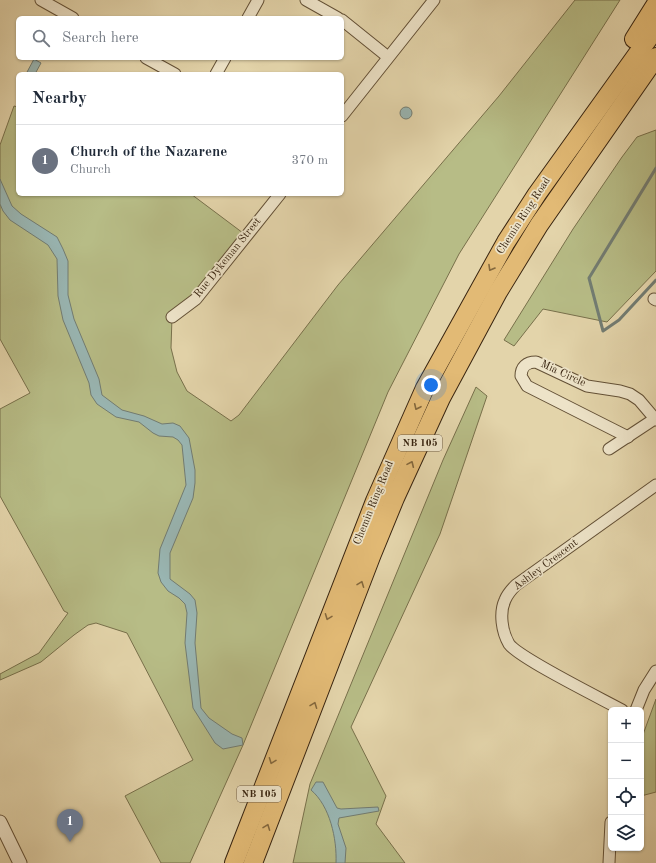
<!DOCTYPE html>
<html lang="en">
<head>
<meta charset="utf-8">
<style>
  body { margin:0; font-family:"Old Standard TT",serif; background:#f2f2f3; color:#1f2937 }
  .controls { position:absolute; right:12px; bottom:12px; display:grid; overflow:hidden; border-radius:6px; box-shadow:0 1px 3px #0004 }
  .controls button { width:36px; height:36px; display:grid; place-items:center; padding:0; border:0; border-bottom:1px solid #e0e1e3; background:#fff; color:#1f2937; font:20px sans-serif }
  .you { position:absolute; left:431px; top:385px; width:14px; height:14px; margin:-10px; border:3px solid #fff; border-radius:50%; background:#1a73e8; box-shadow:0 0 0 6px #1a73e833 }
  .badge { display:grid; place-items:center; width:26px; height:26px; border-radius:50%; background:#db2777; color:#fff; font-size:13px; font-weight:700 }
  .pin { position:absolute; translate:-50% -33px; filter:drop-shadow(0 1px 2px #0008) }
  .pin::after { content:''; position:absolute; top:21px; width:14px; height:12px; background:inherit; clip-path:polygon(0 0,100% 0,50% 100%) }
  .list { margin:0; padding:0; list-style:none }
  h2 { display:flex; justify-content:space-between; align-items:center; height:52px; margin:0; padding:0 16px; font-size:17px }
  h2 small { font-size:13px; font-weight:400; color:#747a83 }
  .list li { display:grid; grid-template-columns:26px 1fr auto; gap:12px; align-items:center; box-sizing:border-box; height:72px; padding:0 16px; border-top:1px solid #e0e1e3 }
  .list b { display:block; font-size:15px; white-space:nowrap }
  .list p { margin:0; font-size:13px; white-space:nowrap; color:#747a83 }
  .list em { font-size:13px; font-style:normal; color:#747a83 }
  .icon { flex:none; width:22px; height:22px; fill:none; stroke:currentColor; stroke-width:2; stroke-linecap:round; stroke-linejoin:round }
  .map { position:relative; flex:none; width:656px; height:863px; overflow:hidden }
  .search { position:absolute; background:#fff; box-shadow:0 1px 3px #0004; left:16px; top:16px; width:328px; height:44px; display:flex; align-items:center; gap:10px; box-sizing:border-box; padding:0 14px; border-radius:6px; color:#747a83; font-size:15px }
  .panel { position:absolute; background:#fff; box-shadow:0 1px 3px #0004; left:16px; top:72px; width:328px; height:124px; border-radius:6px }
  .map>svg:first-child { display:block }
  .green { fill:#b7bc86; stroke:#78704b }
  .water { fill:#99b6b3; stroke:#727c72 }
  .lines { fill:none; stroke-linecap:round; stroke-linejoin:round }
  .stream { stroke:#727c72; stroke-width:3 }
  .minor-casing { stroke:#635036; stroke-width:13 }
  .tertiary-casing { stroke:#635036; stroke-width:15 }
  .trunk-casing { stroke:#382410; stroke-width:20 }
  .minor { stroke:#ede3c8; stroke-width:11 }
  .tertiary { stroke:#ede3c8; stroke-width:13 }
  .trunk { stroke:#e2ba75; stroke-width:18 }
  .oneway { stroke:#84683d }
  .labels { text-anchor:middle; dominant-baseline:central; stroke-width:3.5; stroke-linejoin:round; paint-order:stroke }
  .shield { fill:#ede3c8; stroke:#6e5d47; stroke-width:1 }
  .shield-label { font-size:10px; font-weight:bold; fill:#382410 }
  .street-label { font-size:11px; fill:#382410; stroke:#ede3c8 }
</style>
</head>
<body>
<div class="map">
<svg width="656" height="863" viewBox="0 0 656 863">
  <rect width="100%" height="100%" fill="#e3d4aa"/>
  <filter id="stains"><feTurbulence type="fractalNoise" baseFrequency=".005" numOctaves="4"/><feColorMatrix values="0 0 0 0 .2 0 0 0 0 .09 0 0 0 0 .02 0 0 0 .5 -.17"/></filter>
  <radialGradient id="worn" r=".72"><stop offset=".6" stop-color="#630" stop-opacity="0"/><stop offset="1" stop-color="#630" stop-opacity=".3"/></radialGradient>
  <g class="green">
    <polygon points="575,0 620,0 459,254 388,392 243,745 190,863 161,863 125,796 193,760 127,633 96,623 88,625 74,635 41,662 0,680 0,674 39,653 68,613 64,611 0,496 0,409 30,393 0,339 0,145 14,106 18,107 18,194 191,194 247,236 172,317 171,348 177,372 187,391 231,421 239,415 338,285 499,96"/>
    <polygon points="656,130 656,271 607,322 543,309 514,346 504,340 573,229 622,157 637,137"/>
    <polygon points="476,387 487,396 440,534 351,727 386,796 376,824 405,863 293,863 310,784 443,460"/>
    <polygon points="656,699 656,792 641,796 641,740"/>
  </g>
  <g class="water">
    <polygon points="34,59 41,63 35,74 26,74"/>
    <circle cx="406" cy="113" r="6"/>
    <polygon points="0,179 12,206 21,214 57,237 63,249 68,261 68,295 74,319 99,379 102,395 122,410 144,416 162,424 173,423 180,426 189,438 195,470 195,483 193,498 170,553 170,579 190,594 195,600 197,613 195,643 201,708 209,718 232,734 242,738 243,745 223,749 215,743 193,708 185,643 187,613 185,604 179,598 168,591 161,582 158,573 160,549 186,485 182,445 178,440 173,437 159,436 153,433 139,422 116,417 97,404 91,395 89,383 63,320 58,296 57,259 48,245 10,220 3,211 0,204"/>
    <path d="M316,782H323L337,808L341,809L378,807L379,811L339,818L338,824L346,848L345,863H336C337,839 330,806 311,790Z"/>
  </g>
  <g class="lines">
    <polyline class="stream" points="656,168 589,278 603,331 619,320 656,280"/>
    <g class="minor-casing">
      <g id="minor">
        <polyline points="41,0 73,18"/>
        <polyline points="306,0 338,18"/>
        <polyline points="248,18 258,0"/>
        <polyline points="342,20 388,57"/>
        <polyline points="146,58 175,74"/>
        <polyline points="216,74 225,58"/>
        <polyline points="342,116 434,0"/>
        <polyline points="654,299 656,300"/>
        <polyline points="172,317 196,299 280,194"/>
        <path d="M628,437L527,386L521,376C521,367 526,362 536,362L587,386L620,391L630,394L639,400L656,420"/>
        <polyline points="609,449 656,418"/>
        <path d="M622,710C602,699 519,658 509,644C502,632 499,613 505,600C507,595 512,589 516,585L656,485"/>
        <polyline points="636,710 644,690 656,671"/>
        <polyline points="609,863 611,822"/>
      </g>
    </g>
    <g class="tertiary-casing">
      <polyline id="tertiary" points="0,822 20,863"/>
    </g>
    <g class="trunk-casing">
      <g id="trunk">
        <polyline points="634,39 656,4"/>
        <polyline points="234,863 375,501 425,388 506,242 537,194 656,28"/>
        <polyline points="253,863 372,554 395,498 441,398 498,292 539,225 656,57"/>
      </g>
    </g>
    <use href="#minor" class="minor"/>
    <use href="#tertiary" class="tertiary"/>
    <use href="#trunk" class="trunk"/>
  </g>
  <defs><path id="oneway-chevron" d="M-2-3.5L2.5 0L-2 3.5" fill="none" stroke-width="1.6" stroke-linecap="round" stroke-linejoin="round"/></defs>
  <g class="oneway">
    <use href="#oneway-chevron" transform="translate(491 268) rotate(120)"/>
    <use href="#oneway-chevron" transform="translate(417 407) rotate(115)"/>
    <use href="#oneway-chevron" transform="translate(411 464) rotate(-66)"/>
    <use href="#oneway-chevron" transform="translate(361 584) rotate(-69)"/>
    <use href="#oneway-chevron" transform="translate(328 617) rotate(111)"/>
    <use href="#oneway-chevron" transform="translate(314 705) rotate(-69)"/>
    <use href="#oneway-chevron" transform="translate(272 761) rotate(111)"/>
    <use href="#oneway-chevron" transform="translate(267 827) rotate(-69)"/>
  </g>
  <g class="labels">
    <g class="shield">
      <rect x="398" y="435" width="44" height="16" rx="3"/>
      <rect x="237" y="786" width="44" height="16" rx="3"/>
    </g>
    <g class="shield-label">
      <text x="420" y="443">NB 105</text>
      <text x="259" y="794">NB 105</text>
    </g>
    <g class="street-label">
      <text transform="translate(524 216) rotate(-57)">Chemin Ring Road</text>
      <text transform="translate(228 258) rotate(-51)">Rue Dykeman Street</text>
      <text transform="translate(563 374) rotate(25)">Mia Circle</text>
      <text transform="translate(374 503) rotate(-68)">Chemin Ring Road</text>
      <text transform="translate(546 565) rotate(-37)">Ashley Crescent</text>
    </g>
  </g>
  <rect width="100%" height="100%" filter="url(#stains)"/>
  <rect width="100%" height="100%" fill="url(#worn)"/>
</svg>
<div class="controls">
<button>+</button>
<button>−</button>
<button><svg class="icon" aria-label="locate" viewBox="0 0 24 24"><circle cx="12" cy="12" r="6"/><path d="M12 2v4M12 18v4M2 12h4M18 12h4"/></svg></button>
<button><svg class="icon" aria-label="layers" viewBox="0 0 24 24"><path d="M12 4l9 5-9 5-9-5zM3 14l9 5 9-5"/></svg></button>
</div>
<div class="you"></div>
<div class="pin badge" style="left:70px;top:842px;background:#6b7280">1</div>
<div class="search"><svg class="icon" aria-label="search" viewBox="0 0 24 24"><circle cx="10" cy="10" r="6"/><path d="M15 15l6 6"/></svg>Search here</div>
<section class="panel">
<h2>Nearby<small></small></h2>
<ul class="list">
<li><span class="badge" style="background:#6b7280">1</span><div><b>Church of the Nazarene</b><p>Church</p></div><em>370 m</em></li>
</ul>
</section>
</div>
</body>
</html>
